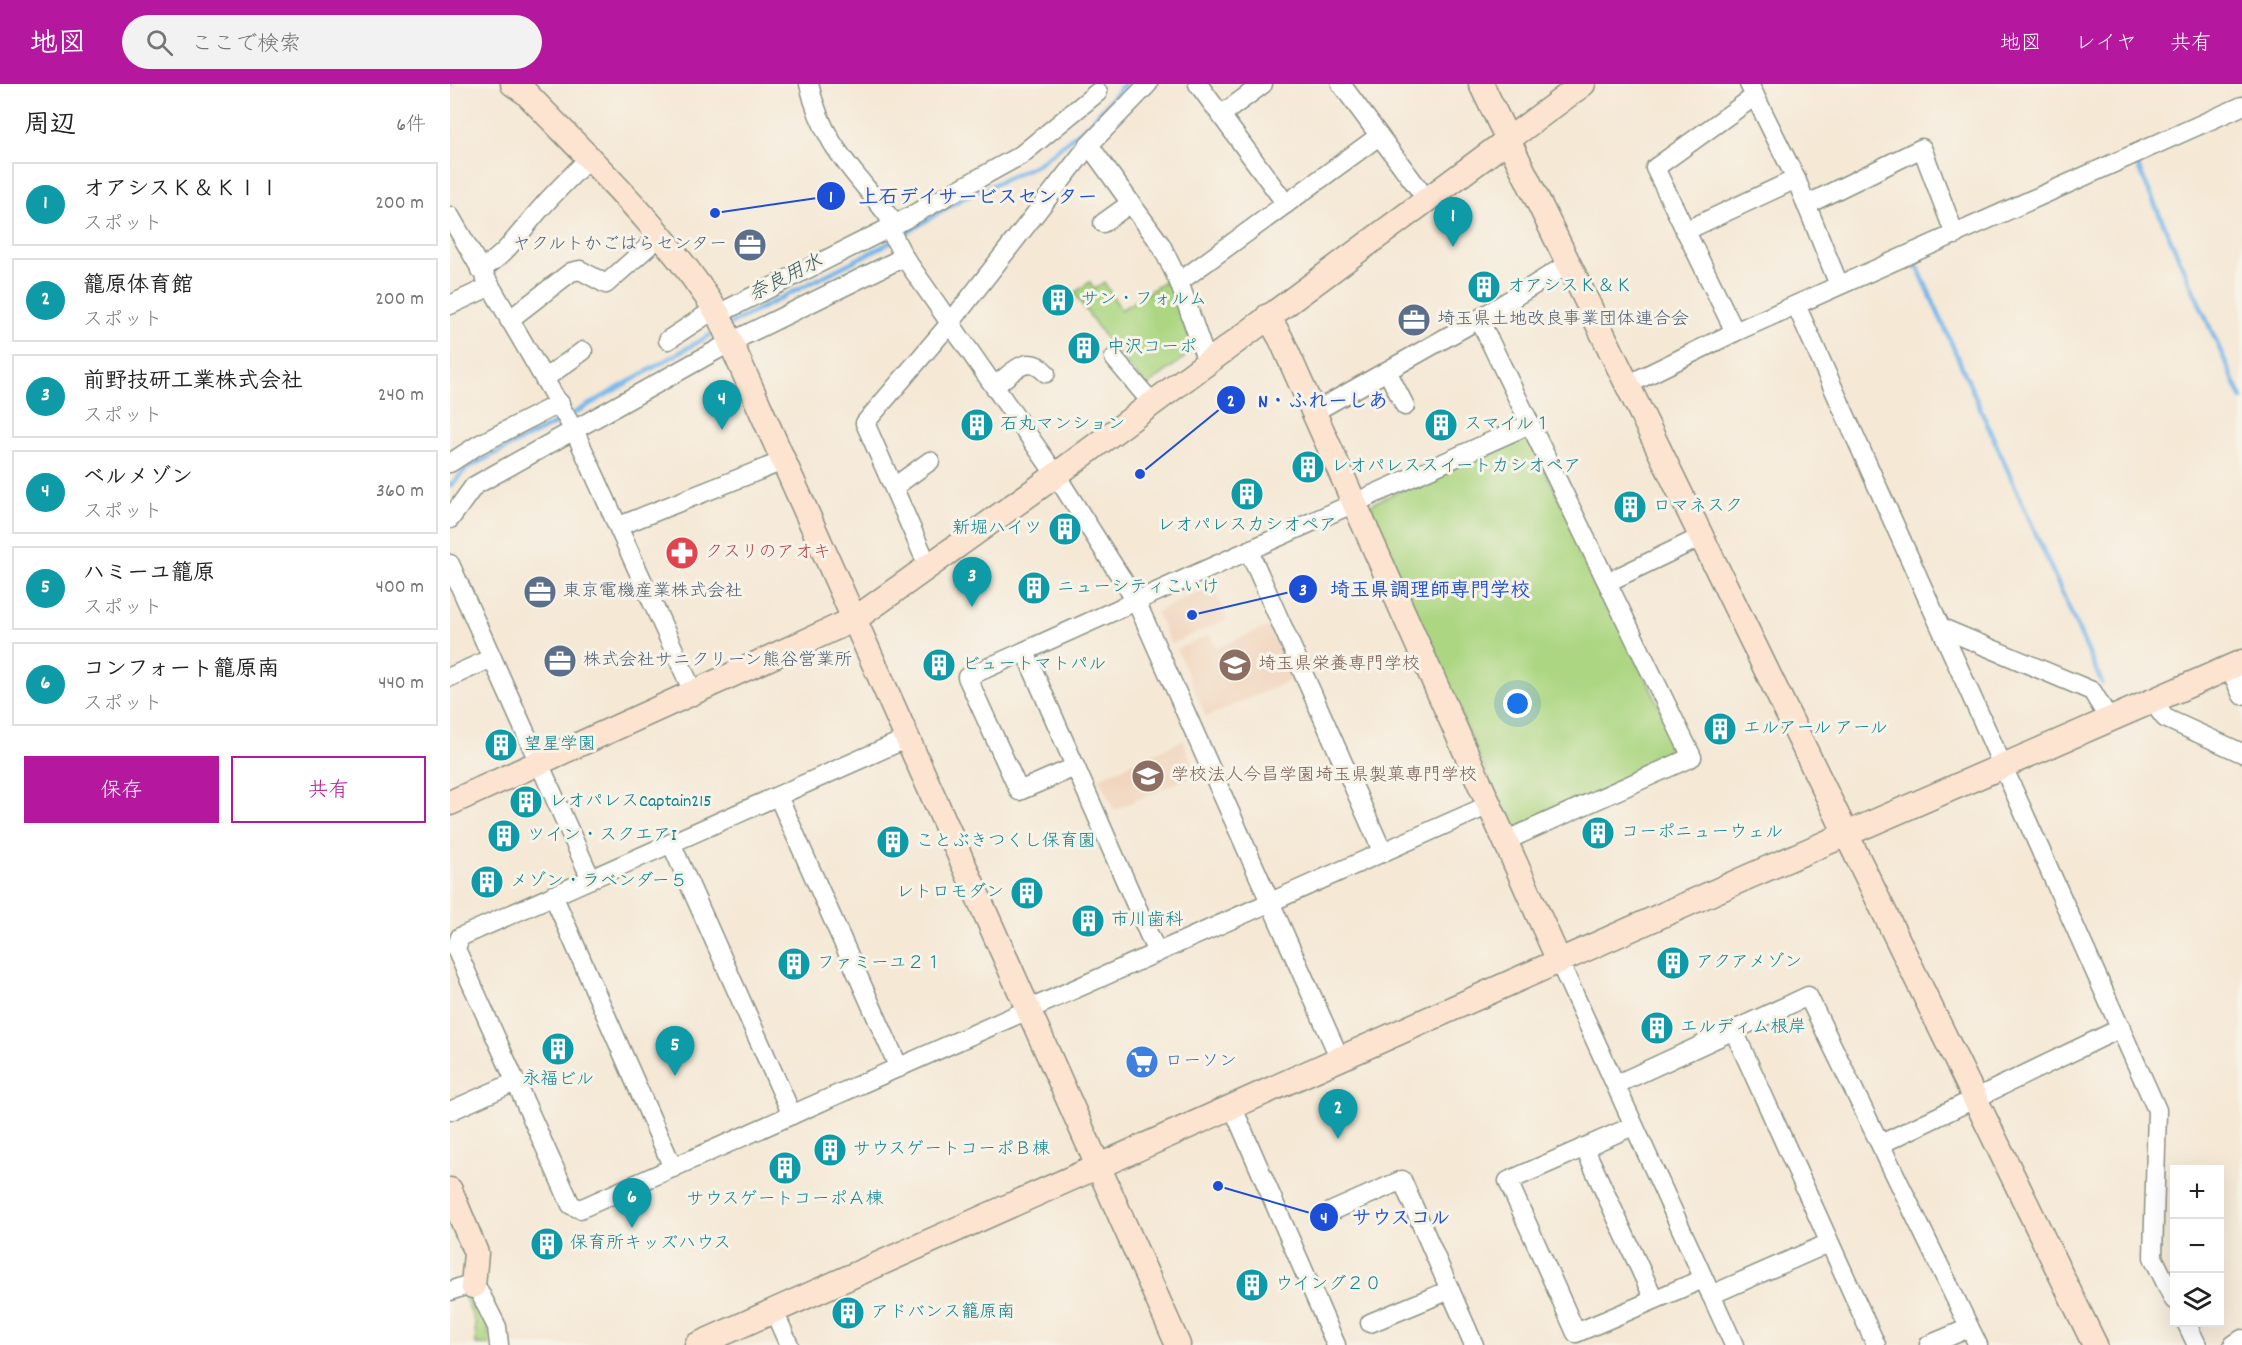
<!DOCTYPE html>
<html lang="ja">
<head>
<meta charset="utf-8">
<style>
  body { margin:0; font-family:Dekko,"Klee One",sans-serif; background:#f2f2f2; color:#222 }
  .controls { position:absolute; right:18px; bottom:18px; display:grid; overflow:hidden; border-radius:0px; box-shadow:0 6px 24px #0002 }
  .controls button { width:54px; height:54px; display:grid; place-items:center; padding:0; border:0; border-bottom:2px solid #e0e0e0; background:#fff; color:#222; font:30px sans-serif }
  .you { position:absolute; left:1068px; top:620px; width:21px; height:21px; margin:-15px; border:4px solid #fff; border-radius:50%; background:#1a73e8; box-shadow:0 0 0 9px #1a73e833 }
  .badge { display:grid; place-items:center; width:39px; height:39px; border-radius:50%; background:#b5179e; color:#fff; font-size:20px; font-weight:700 }
  .pin { position:absolute; translate:-50% -50px; filter:drop-shadow(0 2px 3px #0008) }
  .pin::after { content:''; position:absolute; top:32px; width:21px; height:18px; background:inherit; clip-path:polygon(0 0,100% 0,50% 100%) }
  .list { margin:0; padding:0; list-style:none }
  h2 { display:flex; justify-content:space-between; align-items:center; height:78px; margin:0; padding:0 24px; font-size:26px }
  h2 small { font-size:20px; font-weight:400; color:#767676 }
  .list li { display:grid; grid-template-columns:39px 1fr auto; gap:18px; align-items:center; box-sizing:border-box; height:84px; margin:0 12px 12px; padding:0 12px; border:2px solid #e0e0e0; border-radius:0px }
  .list b { display:block; font-size:22px; white-space:nowrap }
  .list p { margin:0; font-size:20px; white-space:nowrap; color:#767676 }
  .list em { font-size:20px; font-style:normal; color:#767676 }
  .actions { display:flex; gap:12px; padding:18px 24px }
  .actions a { flex:1; padding:14px 0; border:2px solid #b5179e; border-radius:0px; text-align:center; font-size:21px; color:#b5179e }
  .actions .main { background:#b5179e; color:#fff }
  .icon { flex:none; width:33px; height:33px; fill:none; stroke:currentColor; stroke-width:2; stroke-linecap:round; stroke-linejoin:round }
  .map { position:relative; flex:none; width:1792px; height:1261px; overflow:hidden }
  header { display:flex; align-items:center; gap:36px; box-sizing:border-box; height:84px; padding:0 30px; background:#b5179e; color:#fff }
  header strong { font-size:28px }
  nav { display:flex; gap:33px; margin-inline-start:auto; font-size:21px }
  .search { width:420px; height:54px; background:#f2f2f2; display:flex; align-items:center; gap:15px; box-sizing:border-box; padding:0 21px; border-radius:33px; color:#767676; font-size:22px }
  main { display:flex }
  aside { flex:1; background:#fff }
  .map>svg:first-child { display:block }
  .built { fill:#f1d5bd }
  .green { fill:#acd681; stroke:#668a5a; stroke-width:1.5 }
  .lines { fill:none; stroke-linecap:round; stroke-linejoin:round }
  .stream { stroke:#77b7eb; stroke-width:4.5 }
  .street-casing { stroke:#8a9284; stroke-width:21 }
  .secondary-casing { stroke:#8a9284; stroke-width:27 }
  .street { stroke:#fff; stroke-width:18 }
  .secondary { stroke:#fde4d1; stroke-width:24 }
  .labels { text-anchor:middle; dominant-baseline:central; stroke-width:6; stroke-linejoin:round; paint-order:stroke }
  .service-label { font-size:18px; fill:#4e5e75; stroke:#f7f3e8; text-anchor:start }
  .culture-label { font-size:18px; fill:#0d838f; stroke:#f7f3e8; text-anchor:start }
  .health-label { font-size:18px; fill:#be3a42; stroke:#f7f3e8; text-anchor:start }
  .education-label { font-size:18px; fill:#785e54; stroke:#f7f3e8; text-anchor:start }
  .shop-label { font-size:18px; fill:#366cbe; stroke:#f7f3e8; text-anchor:start }
  .water-label { font-size:20px; font-style:italic; fill:#355c62; stroke:#f7f3e8 }
  .leader { fill:none; stroke:#1d4ed8; stroke-width:2 }
  .callout-dot { fill:#1d4ed8; stroke:#f7f3e8; stroke-width:2 }
  .mark-label { font-size:18px; text-anchor:middle; font-weight:bold; fill:#fff }
  .callout-label { font-size:20px; text-anchor:middle; font-weight:bold; fill:#1d4ed8; stroke:#f7f3e8; stroke-width:6; stroke-linejoin:round; paint-order:stroke }
</style>
</head>
<body>
<header>
<strong>地図</strong>
<div class="search"><svg class="icon" aria-label="search" viewBox="0 0 24 24"><circle cx="10" cy="10" r="6"/><path d="M15 15l6 6"/></svg>ここで検索</div>
<nav><a>地図</a><a>レイヤ</a><a>共有</a></nav>
</header>
<main>
<aside>
<h2>周辺<small>6件</small></h2>
<ul class="list">
<li><span class="badge" style="background:#0f9aa8">1</span><div><b>オアシスＫ＆ＫＩＩ</b><p>スポット</p></div><em>200 m</em></li>
<li><span class="badge" style="background:#0f9aa8">2</span><div><b>籠原体育館</b><p>スポット</p></div><em>200 m</em></li>
<li><span class="badge" style="background:#0f9aa8">3</span><div><b>前野技研工業株式会社</b><p>スポット</p></div><em>240 m</em></li>
<li><span class="badge" style="background:#0f9aa8">4</span><div><b>ベルメゾン</b><p>スポット</p></div><em>360 m</em></li>
<li><span class="badge" style="background:#0f9aa8">5</span><div><b>ハミーユ籠原</b><p>スポット</p></div><em>400 m</em></li>
<li><span class="badge" style="background:#0f9aa8">6</span><div><b>コンフォート籠原南</b><p>スポット</p></div><em>440 m</em></li>
</ul>
<div class="actions"><a class="main">保存</a><a>共有</a></div>
</aside>
<div class="map">
<svg width="1792" height="1261" viewBox="0 0 1792 1261">
  <rect width="100%" height="100%" fill="#f7f3e8"/>
  <filter id="ink" filterUnits="userSpaceOnUse"><feTurbulence type="fractalNoise" baseFrequency=".0167" numOctaves="2"/><feDisplacementMap in="SourceGraphic" scale="12" xChannelSelector="R" yChannelSelector="G"/><feConvolveMatrix kernelMatrix="1 2 1 2 8 2 1 2 1" color-interpolation-filters="sRGB"/></filter>
  <filter id="wash" filterUnits="userSpaceOnUse"><feTurbulence type="fractalNoise" baseFrequency=".008" numOctaves="4" result="noise"/><feDisplacementMap in="SourceGraphic" scale="24" xChannelSelector="R" yChannelSelector="G"/><feGaussianBlur stdDeviation="1.35" result="paint"/><feColorMatrix in="noise" values="0 0 0 0 0 0 0 0 0 0 0 0 0 0 0 0 0 1.4 0 .05"/><feComposite in="paint" operator="in"/></filter>
  <g filter="url(#wash)">
    <rect width="100%" height="100%" fill="#f5e8d5"/>
    <g class="built">
      <polygon points="763,502 777,535 721,560 706,528"/>
      <polygon points="819,542 842,596 756,633 727,565 760,551 766,564"/>
      <polygon points="733,656 747,690 664,726 649,694"/>
    </g>
    <g class="green">
      <polygon points="719,195 744,266 697,302 661,262 624,209 640,198 644,205 654,198 671,226"/>
      <polygon points="1072,352 1080,355 1230,665 1227,673 1068,744 1059,740 920,428 923,419"/>
      <polygon points="14,1211 23,1211 38,1241 40,1261 26,1261 25,1239"/>
    </g>
    <g class="lines">
      <g class="stream">
        <polyline points="0,1 1,0"/>
        <polyline points="1686,78 1792,315"/>
        <polyline points="448,154 508,117 588,80 639,40 674,0"/>
        <polyline points="1465,177 1652,599"/>
        <polyline points="280,240 441,158"/>
        <polyline points="121,331 267,247"/>
        <polyline points="0,402 17,384 114,335"/>
      </g>
    </g>
  </g>
  <g filter="url(#ink)">
    <g class="lines">
      <g class="street-casing">
        <g id="street">
          <path d="M359,0C373,62 404,86 440,134L439,144L454,173L606,391L686,517L890,975"/>
          <polyline points="748,0 836,120"/>
          <polyline points="891,0 977,116"/>
          <polyline points="1299,0 1346,95 1389,201"/>
          <polyline points="771,31 813,0"/>
          <polyline points="639,61 711,161 729,198 757,278"/>
          <polyline points="1356,121 1472,64 1505,151"/>
          <polyline points="0,132 125,348 243,608"/>
          <polyline points="653,139 681,119"/>
          <polyline points="1235,147 1346,95"/>
          <path d="M30,186C58,170 71,146 92,123C107,106 123,91 138,75"/>
          <polyline points="729,198 929,52"/>
          <polyline points="0,221 39,203"/>
          <polyline points="1346,221 1707,1026 1703,1173 1724,1216"/>
          <polyline points="268,230 439,144 571,71 648,8"/>
          <polyline points="1029,235 1118,180"/>
          <polyline points="59,236 121,188 130,186 156,200 210,152"/>
          <polyline points="1285,248 1205,84 1305,12"/>
          <polyline points="218,256 265,225"/>
          <polyline points="664,274 702,319"/>
          <polyline points="937,287 955,322"/>
          <polyline points="94,295 133,267"/>
          <polyline points="1177,301 1285,248 1792,22"/>
          <path d="M545,302C562,289 577,268 596,289"/>
          <polyline points="864,328 1029,235 1242,673 1055,757"/>
          <polyline points="0,379 28,361 110,319"/>
          <polyline points="444,403 480,377"/>
          <polyline points="0,435 24,402 281,258 454,173"/>
          <polyline points="169,442 333,377"/>
          <polyline points="799,467 933,769"/>
          <polyline points="0,480 141,795"/>
          <polyline points="478,482 415,339 501,238 639,61 698,0"/>
          <polyline points="1158,498 1251,453"/>
          <polyline points="1492,544 1642,607 1659,635"/>
          <polyline points="575,568 707,869"/>
          <polyline points="1780,584 1792,611"/>
          <polyline points="0,593 42,574"/>
          <polyline points="1702,617 1715,634 1792,669"/>
          <polyline points="458,654 10,853 6,865 121,1121 130,1125 1039,721"/>
          <polyline points="625,683 569,707 517,593 1080,340"/>
          <polyline points="328,712 449,984"/>
          <polyline points="221,759 342,1031"/>
          <polyline points="103,811 223,1084"/>
          <polyline points="1109,877 1284,1261"/>
          <polyline points="1284,947 1426,1261"/>
          <polyline points="1167,1000 1358,912 1528,1261"/>
          <polyline points="783,1024 886,1261"/>
          <polyline points="0,1027 65,998"/>
          <polyline points="1183,1042 1058,1097 1126,1249 1253,1195"/>
          <polyline points="1431,1060 1671,944"/>
          <polyline points="1134,1063 1204,1215"/>
          <polyline points="871,1132 952,1096 1024,1261"/>
          <polyline points="0,1207 17,1201 29,1207 47,1243 49,1261"/>
          <polyline points="1261,1211 1379,1159"/>
          <polyline points="324,1227 339,1261"/>
          <polyline points="1736,1238 1747,1261"/>
          <polyline points="920,1239 1000,1206"/>
          <polyline points="1479,1261 1519,1244"/>
          <polyline points="1783,1261 1792,1255"/>
        </g>
      </g>
      <g class="secondary-casing">
        <g id="secondary">
          <path d="M63,0L76,9C143,79 216,147 268,230L728,1261"/>
          <polyline points="1031,0 1645,1261"/>
          <polyline points="818,232 831,255 1109,877"/>
          <polyline points="0,719 405,535 606,391 1133,0"/>
          <polyline points="0,1106 26,1169 23,1202"/>
          <polyline points="247,1261 1300,792 1792,578"/>
        </g>
      </g>
      <use href="#street" class="street"/>
      <use href="#secondary" class="secondary"/>
    </g>
  </g>
  <defs>
    <g id="office-disc" transform="scale(1.725)"><circle r="9.5" fill="#5c6f8a" stroke="#f7f3e8"/><path d="M-6-3h4V-5.5h4V-3h4V5H-6ZM-1-4.5V-3h2v-1.5ZM-6 0V1H6V0Z" fill="#fff"/></g>
    <g id="building-disc" transform="scale(1.725)"><circle r="9.5" fill="#0f9aa8" stroke="#f7f3e8"/><path d="M-4-6H4V6H1V3H-1V6H-4ZM-2.5-4.3h1.7v1.8h-1.7ZM.8-4.3h1.7v1.8H.8ZM-2.5-1h1.7V.8h-1.7ZM.8-1h1.7V.8H.8Z" fill="#fff"/></g>
    <g id="pharmacy-disc" transform="scale(1.725)"><circle r="9.5" fill="#e0444e" stroke="#f7f3e8"/><path d="M-2-6h4v4h4v4h-4v4h-4v-4h-4v-4h4Z" fill="#fff"/></g>
    <g id="university-disc" transform="scale(1.725)"><circle r="9.5" fill="#8d6e63" stroke="#f7f3e8"/><path d="M0-5L7-2L0 1L-7-2ZM-4 1L0 2.5L4 1V4Q0 6-4 4Z" fill="#fff"/></g>
    <g id="supermarket-disc" transform="scale(1.725)"><circle r="9.5" fill="#3f7fe0" stroke="#f7f3e8"/><path d="M-6-5.5h2.5l.6 2H6L4.5 2H-2.5L-4.4-4H-6ZM-1.5 3.2a1.3 1.3 0 1 0 .1 0ZM3 3.2a1.3 1.3 0 1 0 .1 0Z" fill="#fff"/></g>
  </defs>
  <g fill-rule="evenodd">
    <use href="#office-disc" x="300" y="161"/>
    <use href="#building-disc" x="1034" y="203"/>
    <use href="#building-disc" x="608" y="216"/>
    <use href="#office-disc" x="964" y="236"/>
    <use href="#building-disc" x="634" y="264"/>
    <use href="#building-disc" x="527" y="341"/>
    <use href="#building-disc" x="991" y="341"/>
    <use href="#building-disc" x="858" y="383"/>
    <use href="#building-disc" x="797" y="410"/>
    <use href="#building-disc" x="1180" y="423"/>
    <use href="#building-disc" x="615" y="445"/>
    <use href="#pharmacy-disc" x="232" y="469"/>
    <use href="#building-disc" x="584" y="504"/>
    <use href="#office-disc" x="90" y="508"/>
    <use href="#office-disc" x="110" y="577"/>
    <use href="#building-disc" x="489" y="581"/>
    <use href="#university-disc" x="785" y="581"/>
    <use href="#building-disc" x="1270" y="645"/>
    <use href="#building-disc" x="51" y="661"/>
    <use href="#university-disc" x="698" y="692"/>
    <use href="#building-disc" x="76" y="718"/>
    <use href="#building-disc" x="1148" y="749"/>
    <use href="#building-disc" x="54" y="752"/>
    <use href="#building-disc" x="443" y="758"/>
    <use href="#building-disc" x="37" y="798"/>
    <use href="#building-disc" x="577" y="809"/>
    <use href="#building-disc" x="638" y="837"/>
    <use href="#building-disc" x="1223" y="879"/>
    <use href="#building-disc" x="344" y="880"/>
    <use href="#building-disc" x="1207" y="944"/>
    <use href="#building-disc" x="108" y="965"/>
    <use href="#supermarket-disc" x="692" y="978"/>
    <use href="#building-disc" x="380" y="1066"/>
    <use href="#building-disc" x="335" y="1084"/>
    <use href="#building-disc" x="97" y="1160"/>
    <use href="#building-disc" x="802" y="1201"/>
    <use href="#building-disc" x="398" y="1229"/>
  </g>
  <g class="labels">
    <g class="service-label">
      <text x="277" y="161" text-anchor="end">ヤクルトかごはらセンター</text>
      <text x="987" y="236">埼玉県土地改良事業団体連合会</text>
      <text x="113" y="508">東京電機産業株式会社</text>
      <text x="133" y="577">株式会社サニクリーン熊谷営業所</text>
    </g>
    <g class="culture-label">
      <text x="1057" y="203">オアシスＫ＆Ｋ</text>
      <text x="631" y="216">サン・フォルム</text>
      <text x="657" y="264">中沢コーポ</text>
      <text x="550" y="341">石丸マンション</text>
      <text x="1014" y="341">スマイル１</text>
      <text x="881" y="383">レオパレススイートカシオペア</text>
      <text x="1203" y="423">ロマネスク</text>
      <text x="797" y="442" text-anchor="middle">レオパレスカシオペア</text>
      <text x="592" y="445" text-anchor="end">新堀ハイツ</text>
      <text x="607" y="504">ニューシティこいけ</text>
      <text x="512" y="581">ビュートマトパル</text>
      <text x="1293" y="645">エルアール アール</text>
      <text x="74" y="661">望星学園</text>
      <text x="99" y="718">レオパレスCaptain215</text>
      <text x="1171" y="749">コーポニューウェル</text>
      <text x="77" y="752">ツイン・スクエアI</text>
      <text x="466" y="758">ことぶきつくし保育園</text>
      <text x="60" y="798">メゾン・ラベンダー５</text>
      <text x="554" y="809" text-anchor="end">レトロモダン</text>
      <text x="661" y="837">市川歯科</text>
      <text x="1246" y="879">アクアメゾン</text>
      <text x="367" y="880">ファミーユ２１</text>
      <text x="1230" y="944">エルディム根岸</text>
      <text x="108" y="996" text-anchor="middle">永福ビル</text>
      <text x="403" y="1066">サウスゲートコーポＢ棟</text>
      <text x="335" y="1116" text-anchor="middle">サウスゲートコーポＡ棟</text>
      <text x="120" y="1160">保育所キッズハウス</text>
      <text x="825" y="1201">ウイング２０</text>
      <text x="421" y="1229">アドバンス籠原南</text>
    </g>
    <g class="health-label">
      <text x="255" y="469">クスリのアオキ</text>
    </g>
    <g class="education-label">
      <text x="808" y="581">埼玉県栄養専門学校</text>
      <text x="721" y="692">学校法人今昌学園埼玉県製菓専門学校</text>
    </g>
    <g class="shop-label">
      <text x="715" y="978">ローソン</text>
    </g>
    <g class="water-label">
      <text transform="translate(336 195) rotate(-27)">奈良用水</text>
    </g>
  </g>
  <path class="leader" d="M265 129L381 112M690 390L781 316M742 531L853 505M768 1102L874 1133"/>
  <g class="callout-dot">
    <circle cx="265" cy="129" r="6"/>
    <circle cx="690" cy="390" r="6"/>
    <circle cx="742" cy="531" r="6"/>
    <circle cx="768" cy="1102" r="6"/>
    <circle cx="381" cy="112" r="15"/>
    <circle cx="781" cy="316" r="15"/>
    <circle cx="853" cy="505" r="15"/>
    <circle cx="874" cy="1133" r="15"/>
  </g>
  <g class="mark-label">
    <text x="381" y="118">1</text>
    <text x="781" y="322">2</text>
    <text x="853" y="511">3</text>
    <text x="874" y="1139">4</text>
  </g>
  <g class="callout-label">
    <text x="528" y="119">上石デイサービスセンター</text>
    <text x="873" y="323">N・ふれーしあ</text>
    <text x="980" y="512">埼玉県調理師専門学校</text>
    <text x="951" y="1140">サウスコル</text>
  </g>
</svg>
<div class="controls">
<button>+</button>
<button>−</button>
<button><svg class="icon" aria-label="layers" viewBox="0 0 24 24"><path d="M12 4l9 5-9 5-9-5zM3 14l9 5 9-5"/></svg></button>
</div>
<div class="you"></div>
<div class="pin badge" style="left:1003px;top:163px;background:#0f9aa8">1</div>
<div class="pin badge" style="left:888px;top:1055px;background:#0f9aa8">2</div>
<div class="pin badge" style="left:522px;top:523px;background:#0f9aa8">3</div>
<div class="pin badge" style="left:272px;top:346px;background:#0f9aa8">4</div>
<div class="pin badge" style="left:225px;top:992px;background:#0f9aa8">5</div>
<div class="pin badge" style="left:182px;top:1144px;background:#0f9aa8">6</div>
</div>
</main>
</body>
</html>
